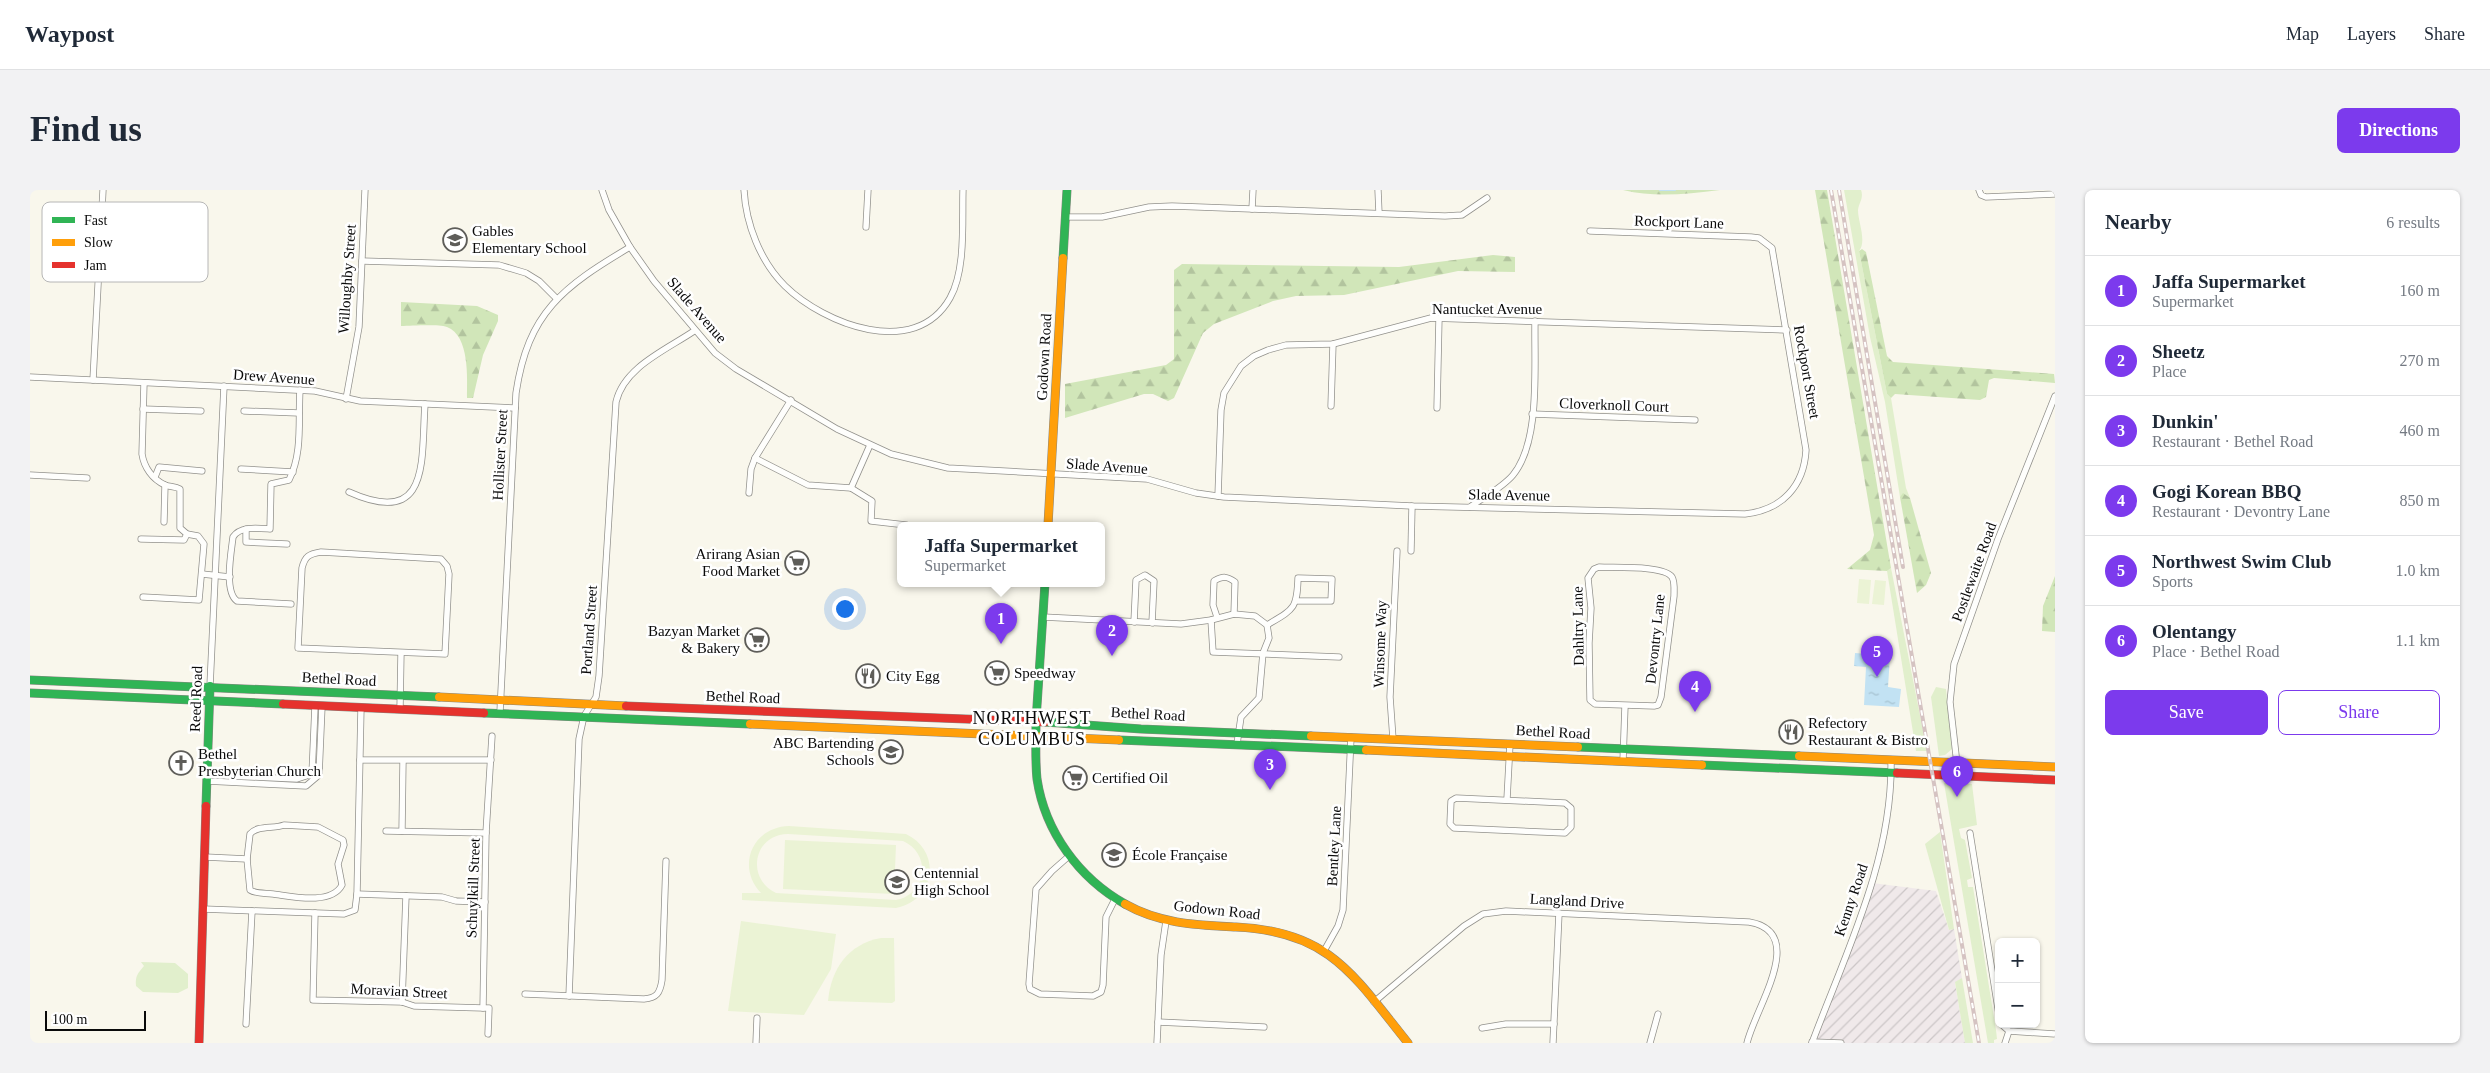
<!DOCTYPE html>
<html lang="en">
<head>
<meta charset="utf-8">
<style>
  body { margin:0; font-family:Georgia,serif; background:#f2f2f3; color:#1f2937 }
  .controls { position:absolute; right:15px; bottom:15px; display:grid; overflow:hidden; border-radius:8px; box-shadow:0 1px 4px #0004 }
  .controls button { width:45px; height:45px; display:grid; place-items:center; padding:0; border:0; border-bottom:1px solid #e0e1e3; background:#fff; color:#1f2937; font:25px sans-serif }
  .scale { position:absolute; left:15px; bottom:12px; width:101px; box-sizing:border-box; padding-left:5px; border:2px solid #0a0a0a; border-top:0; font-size:14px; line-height:18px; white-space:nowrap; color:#0a0a0a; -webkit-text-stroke:4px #fff; paint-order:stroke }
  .you { position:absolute; left:814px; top:418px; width:18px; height:18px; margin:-12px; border:4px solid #fff; border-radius:50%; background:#1a73e8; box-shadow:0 0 0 8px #1a73e833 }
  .badge { display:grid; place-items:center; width:32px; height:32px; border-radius:50%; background:#7c3aed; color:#fff; font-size:16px; font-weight:700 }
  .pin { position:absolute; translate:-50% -41px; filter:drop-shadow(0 1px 2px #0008) }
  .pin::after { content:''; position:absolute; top:26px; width:18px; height:15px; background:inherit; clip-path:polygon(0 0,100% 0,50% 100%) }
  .popup { position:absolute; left:867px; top:332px; width:208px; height:65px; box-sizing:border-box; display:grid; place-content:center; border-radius:8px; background:#fff; filter:drop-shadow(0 1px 4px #0005); font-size:16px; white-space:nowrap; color:#747a83 }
  .popup b { font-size:19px; color:#1f2937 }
  .popup::after { content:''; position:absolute; left:50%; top:100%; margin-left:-10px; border:10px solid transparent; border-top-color:#fff }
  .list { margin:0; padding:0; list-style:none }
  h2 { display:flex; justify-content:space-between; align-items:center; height:65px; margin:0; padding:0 20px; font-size:21px }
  h2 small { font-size:16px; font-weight:400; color:#747a83 }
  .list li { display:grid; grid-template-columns:32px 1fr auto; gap:15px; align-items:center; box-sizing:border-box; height:70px; padding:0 20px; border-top:1px solid #e0e1e3 }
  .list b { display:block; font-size:19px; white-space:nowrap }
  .list p { margin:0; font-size:16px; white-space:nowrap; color:#747a83 }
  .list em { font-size:16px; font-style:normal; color:#747a83 }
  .actions { display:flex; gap:10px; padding:15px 20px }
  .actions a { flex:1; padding:11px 0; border:1px solid #7c3aed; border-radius:8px; text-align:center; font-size:18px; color:#7c3aed }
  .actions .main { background:#7c3aed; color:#fff }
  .map { position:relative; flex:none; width:2025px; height:853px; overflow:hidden; border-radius:8px }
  header { display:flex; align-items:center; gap:30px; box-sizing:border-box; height:70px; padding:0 25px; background:#fff; border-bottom:1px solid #e0e1e3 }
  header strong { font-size:24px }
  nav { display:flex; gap:28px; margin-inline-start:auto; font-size:18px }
  .intro { display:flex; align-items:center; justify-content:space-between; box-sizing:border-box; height:120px; padding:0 30px }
  h1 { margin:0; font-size:35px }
  .button { padding:12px 22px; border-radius:8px; background:#7c3aed; color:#fff; font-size:18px; font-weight:700 }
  main { display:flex; gap:30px; padding:0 30px }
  aside { flex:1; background:#fff; border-radius:8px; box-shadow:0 1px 4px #0004 }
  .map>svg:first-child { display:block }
  .industrial { fill:url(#industrial-furrows) }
  .green { fill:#e1efcc }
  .forest { fill:url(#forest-firs) }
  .pitch { fill:#ebf3d5; fill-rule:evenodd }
  .water { fill:url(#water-ripples) }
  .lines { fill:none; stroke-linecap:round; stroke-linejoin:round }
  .stream { stroke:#c2e2f3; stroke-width:2 }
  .street-casing { stroke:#92918c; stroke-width:7 }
  .fast-casing { stroke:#888782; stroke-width:9 }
  .slow-casing { stroke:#888782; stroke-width:9 }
  .jam-casing { stroke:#888782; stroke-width:9 }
  .street { stroke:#fefefc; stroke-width:5.5 }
  .fast { stroke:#30b455; stroke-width:8 }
  .slow { stroke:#ff9f0a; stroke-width:8 }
  .jam { stroke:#e5322d; stroke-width:8 }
  .rail-casing { stroke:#d5c3c2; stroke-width:4 }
  .rail { stroke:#fff; stroke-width:2; stroke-dasharray:5.5; stroke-linecap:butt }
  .labels { text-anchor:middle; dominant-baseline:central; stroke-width:5; stroke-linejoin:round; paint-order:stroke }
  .street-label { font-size:15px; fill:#0a0a0a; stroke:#fff }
  .poi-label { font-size:15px; fill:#0a0a0a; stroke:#fff; text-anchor:start }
  .quarter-label { font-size:18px; letter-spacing:1px; fill:#0a0a0a; stroke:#fff }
  .key { fill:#fff; stroke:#b6b6b6; stroke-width:1 }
  .key-label { font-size:14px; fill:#0a0a0a }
</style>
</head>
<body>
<header>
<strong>Waypost</strong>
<nav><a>Map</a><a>Layers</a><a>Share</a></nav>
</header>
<div class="intro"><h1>Find us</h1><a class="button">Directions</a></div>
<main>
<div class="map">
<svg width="2025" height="853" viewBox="0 0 2025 853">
  <defs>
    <pattern id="industrial-furrows" width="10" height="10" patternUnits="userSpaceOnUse" patternTransform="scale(1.25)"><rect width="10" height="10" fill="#f0e9ea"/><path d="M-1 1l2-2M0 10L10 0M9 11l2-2" fill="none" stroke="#ccc6c7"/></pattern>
    <pattern id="forest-firs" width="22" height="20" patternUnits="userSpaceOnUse" patternTransform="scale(1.25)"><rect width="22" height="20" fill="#d1e6b9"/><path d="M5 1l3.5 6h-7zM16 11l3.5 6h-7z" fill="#b2c49e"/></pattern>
    <pattern id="water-ripples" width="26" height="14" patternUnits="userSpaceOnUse" patternTransform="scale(1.25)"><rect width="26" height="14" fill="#c2e2f3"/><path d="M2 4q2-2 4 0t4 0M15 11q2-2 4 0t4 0" fill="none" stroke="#a5c1cf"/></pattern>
  </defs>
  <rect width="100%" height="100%" fill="#f9f7ec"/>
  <polygon class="industrial" points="1842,693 1906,701 1919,740 1924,739 1932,788 1925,793 1935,853 1782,853"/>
  <g class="green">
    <path d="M1814,0H1831C1834,8 1829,12 1828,20C1828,32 1837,51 1829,61L1857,204L1861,208L1876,298L1880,308L1873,304L1870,307L1855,212L1840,147Z"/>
    <polygon points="1861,378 1897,561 1886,561 1857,381"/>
    <polygon points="1906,497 1916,499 1922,559 1915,565 1909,566 1901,507"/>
    <polygon points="1914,593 1942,594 1947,635 1929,639 1931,648 1935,650 1942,688 1937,690 1938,697 1943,697 1966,840 1967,849 1964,850 1964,853 1958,853"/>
    <polygon points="1910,642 1924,739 1919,740 1895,654"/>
    <path d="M111,772L145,773L158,784V798L148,803L113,802L106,796C105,786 108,783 114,776Z"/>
    <polygon points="1932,788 1943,853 1935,853 1925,792"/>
  </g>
  <g class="forest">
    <path d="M1593,0H1690C1656,4 1626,8 1593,0Z"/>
    <polygon points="1785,0 1797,0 1861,378 1857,381 1817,379 1840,360 1844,345"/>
    <polygon points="1832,59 1836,62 1857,166 1863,172 2024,184 2025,193 1964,188 1959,190 1956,207 1950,210 1865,204 1861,208 1857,204 1829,61"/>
    <polygon points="1463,65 1485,67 1485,82 1428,81 1314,105 1266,106 1243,111 1184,134 1173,143 1144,208 1138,211 1123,204 1114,204 1035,228 1035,194 1136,175 1144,169 1144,80 1152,74 1369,77"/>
    <path d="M371,112L447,116L468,125V131L453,165L443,208H437C437,188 440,146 417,137C407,134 382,136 371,136Z"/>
    <polygon points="1873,303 1880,308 1901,383 1896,395 1887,403 1870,307"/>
    <polygon points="2025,386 2025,442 2012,441 2013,416"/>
  </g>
  <g class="pitch">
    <polygon points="1829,389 1841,390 1839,414 1827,413"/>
    <polygon points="1845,390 1856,391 1854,415 1842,414"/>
    <path d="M759,636L876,644C912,661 906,710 866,718L712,710V703H731C706,677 722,637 759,636ZM758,644L873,651C902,664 897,704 866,710L746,703C715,688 724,644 758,644Z"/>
    <polygon points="755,650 866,655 864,704 753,699"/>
    <polygon points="711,731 806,744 801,779 774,825 698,821"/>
    <path d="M851,748H864L865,811L862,813L798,811C801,779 818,754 851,748Z"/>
  </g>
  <polygon class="water" points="1825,463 1860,466 1858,497 1871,499 1869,517 1834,515 1836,477 1824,476"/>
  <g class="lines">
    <polyline class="stream" points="1630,0 1645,0"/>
    <g class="street-casing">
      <g id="street">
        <path d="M572,0L579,20L600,57L624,91L685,163L706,179L807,239L861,264L918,278L1117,289L1166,303L1194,307L1382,316L1715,324C1752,320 1774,296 1776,260L1742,58L1729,48L1721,47L1560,41"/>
        <path d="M714,0C716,34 730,71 755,96C794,134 885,170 920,108C936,80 932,32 933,0"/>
        <polyline points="1348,0 1349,23"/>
        <polyline points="1949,0 1951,5 1956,7 2025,4"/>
        <polyline points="1222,19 1223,0"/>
        <polyline points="1036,27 1072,27 1119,17 1142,16 1415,26 1432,25 1457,8"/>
        <polyline points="836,37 838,0"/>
        <polyline points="332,71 469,75 496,83 509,91 526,108"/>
        <polyline points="0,187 285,201 330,211 485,218"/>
        <polyline points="63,190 73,0"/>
        <polyline points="316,209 329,137 335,0"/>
        <polyline points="1301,216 1303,154"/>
        <polyline points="1407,218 1409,128"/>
        <polyline points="113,219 171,221"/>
        <polyline points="214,221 269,223"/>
        <polyline points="1502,224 1665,230"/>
        <polyline points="725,268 778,295 821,298 842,311 841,331 876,335"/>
        <polyline points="211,279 263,282"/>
        <polyline points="0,285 57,288"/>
        <polyline points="125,287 129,277 172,281"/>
        <polyline points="821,298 840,255"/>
        <path d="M319,302C401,339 391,270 395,214"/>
        <polyline points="719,303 721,279 725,268 761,210"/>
        <polyline points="1188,306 1191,220 1194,203 1211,176 1224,166 1238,160 1256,155 1303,154 1401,128 1757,140"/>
        <path d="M1440,317C1454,307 1472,298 1483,285C1511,251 1504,175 1505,131"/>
        <polyline points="134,332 135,295"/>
        <polyline points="216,339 216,352 257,354"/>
        <polyline points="111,349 154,350 157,344"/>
        <polyline points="1381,361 1382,316"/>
        <path d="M291,362L411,369L417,376L419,384L415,464L268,458L272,378C275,366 279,364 291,362Z"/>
        <path d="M1569,377C1584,378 1634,375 1642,387C1645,392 1644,400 1644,406L1631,507L1628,515L1624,516L1565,514L1560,510L1559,453L1561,418L1558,388L1564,379Z"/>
        <polyline points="172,384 200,387"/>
        <path d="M113,407L169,410L174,354L168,346L157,344L150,338V299C145,296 140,297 135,295C122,289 114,277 112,264L114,193"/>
        <path d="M261,414L207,411C194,402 201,363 203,347C210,336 227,338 240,339L241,294L259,290C273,263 268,230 270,200"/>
        <polyline points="1013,427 1151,434 1181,430 1204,424 1225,426 1237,435 1239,448 1233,463 1229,508 1211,527 1207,554"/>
        <path d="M1187,427L1183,415L1184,391C1193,386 1197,386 1205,392L1204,424"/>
        <polyline points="1181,430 1183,462 1309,467"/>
        <polyline points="1104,432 1106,390 1115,385 1124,391 1122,433"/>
        <path d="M1237,435C1264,419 1267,419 1268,388L1302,389L1301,411H1267"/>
        <polyline points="180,496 194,196"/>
        <polyline points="370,519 371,463"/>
        <path d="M470,522L486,203C498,122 533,97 600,57"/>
        <polyline points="1363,549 1360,507 1367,361"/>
        <polyline points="330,570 461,570"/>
        <polyline points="1593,571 1595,516"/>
        <polyline points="1927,574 1920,512 1924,474 1968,349 2025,206"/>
        <polyline points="177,585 267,589 282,584 285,516"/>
        <polyline points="177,591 276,596 289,585 292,516"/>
        <polygon points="1426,608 1535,613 1541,618 1541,637 1535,643 1424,638 1420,634 1421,611"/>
        <polyline points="1477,609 1480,554"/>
        <path d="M254,635L288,637L313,650L314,655L308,674L312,695C301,716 260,706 243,704C235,703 226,704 220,700L217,669L220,644C227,635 244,639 254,635Z"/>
        <polyline points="356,641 456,643"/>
        <polyline points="372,641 373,571"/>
        <polyline points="1940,643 1969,825"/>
        <polyline points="1039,666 1022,681 1006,699 999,794 1000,799 1010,804 1063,806 1071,802 1073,795 1076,727 1085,709"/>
        <polyline points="175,667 217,669"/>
        <polyline points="327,704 412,707 426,711 455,712"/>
        <polyline points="173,719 314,724 325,720 327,704 331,518"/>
        <polyline points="285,723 283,810 372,812 384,816 453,818"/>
        <polyline points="1294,761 1308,736 1313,720 1321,547"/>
        <path d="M495,804L614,809C627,808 630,803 632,790L636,671"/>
        <path d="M539,806L549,549L554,526L566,507L569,486L586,212C594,177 636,160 664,141"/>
        <polyline points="372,812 376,706"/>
        <path d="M1344,812L1434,736L1453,724L1476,721L1719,732C1779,742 1725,818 1717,853"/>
        <polyline points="1128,832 1234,837"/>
        <polyline points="216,834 222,721"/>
        <polyline points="1971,834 1979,841 2025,844"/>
        <polyline points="1452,838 1476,834 1524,834"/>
        <polyline points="458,844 459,818 453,818 456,643 462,546"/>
        <polyline points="1782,852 1811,853"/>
        <polyline points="726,853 727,828"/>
        <polyline points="1127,853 1131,765 1136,731"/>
        <polyline points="1523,853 1529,723"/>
        <polyline points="1620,853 1628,824"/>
        <path d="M1782,853C1816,762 1863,669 1861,570"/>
        <polyline points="1975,853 1979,841"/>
      </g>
    </g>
    <g class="fast-casing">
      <g id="fast">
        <polyline points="1033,68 1037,0"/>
        <polyline points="0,490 409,507"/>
        <polyline points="0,503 253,514"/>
        <polyline points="454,523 720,534"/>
        <polyline points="1006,531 1015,393"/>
        <path d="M1006,531C1006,550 1005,570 1007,589C1015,642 1049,688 1095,714"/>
        <polyline points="1015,532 1111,539 1281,546"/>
        <polyline points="1089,550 1336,560"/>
        <polyline points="1548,557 1769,566"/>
        <polyline points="1672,575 1867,583"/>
        <polyline points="176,616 180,496"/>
      </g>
    </g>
    <g class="slow-casing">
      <g id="slow">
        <polyline points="1018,335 1033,68"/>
        <polyline points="409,507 596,516"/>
        <polyline points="720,534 1089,550"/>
        <polyline points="1281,546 1548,557"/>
        <polyline points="1336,560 1672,575"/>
        <polyline points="1769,566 2025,577"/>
        <path d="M1095,714C1130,734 1167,735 1206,737C1300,741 1324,786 1378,853"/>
      </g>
    </g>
    <g class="jam-casing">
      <g id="jam">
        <polyline points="253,514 454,523"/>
        <polyline points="596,516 1015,532"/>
        <polyline points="1867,583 2025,590"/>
        <polyline points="169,853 176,616"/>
      </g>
    </g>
    <use href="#street" class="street"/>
    <use href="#fast" class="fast"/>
    <use href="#slow" class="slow"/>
    <use href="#jam" class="jam"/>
    <g class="rail-casing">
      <g id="rail">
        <polyline points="1801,0 1949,853"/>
        <polyline points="1809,0 1873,377"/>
      </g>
    </g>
    <use href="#rail" class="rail"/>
  </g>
  <defs>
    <g id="school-ring" transform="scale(1.25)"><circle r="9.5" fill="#fff" stroke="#5e5d59" stroke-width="1.5"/><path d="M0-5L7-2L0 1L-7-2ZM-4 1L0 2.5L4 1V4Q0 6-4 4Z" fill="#5e5d59"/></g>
    <g id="supermarket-ring" transform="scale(1.25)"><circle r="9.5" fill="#fff" stroke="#5e5d59" stroke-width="1.5"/><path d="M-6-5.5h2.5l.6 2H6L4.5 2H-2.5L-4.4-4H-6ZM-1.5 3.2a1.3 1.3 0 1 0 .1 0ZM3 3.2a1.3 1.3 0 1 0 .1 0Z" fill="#5e5d59"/></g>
    <g id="restaurant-ring" transform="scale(1.25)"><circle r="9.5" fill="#fff" stroke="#5e5d59" stroke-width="1.5"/><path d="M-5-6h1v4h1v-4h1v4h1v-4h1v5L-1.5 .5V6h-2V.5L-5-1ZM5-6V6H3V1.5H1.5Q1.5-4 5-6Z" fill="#5e5d59"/></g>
    <g id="church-ring" transform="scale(1.25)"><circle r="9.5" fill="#fff" stroke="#5e5d59" stroke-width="1.5"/><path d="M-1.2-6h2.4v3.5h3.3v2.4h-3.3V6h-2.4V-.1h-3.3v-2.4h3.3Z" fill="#5e5d59"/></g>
  </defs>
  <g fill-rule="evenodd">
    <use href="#school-ring" x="425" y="50"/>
    <use href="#supermarket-ring" x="767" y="373"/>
    <use href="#supermarket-ring" x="727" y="450"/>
    <use href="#supermarket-ring" x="967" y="483"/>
    <use href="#restaurant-ring" x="838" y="486"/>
    <use href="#restaurant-ring" x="1761" y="542"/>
    <use href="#school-ring" x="861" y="562"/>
    <use href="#church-ring" x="151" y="573"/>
    <use href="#supermarket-ring" x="1045" y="588"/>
    <use href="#school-ring" x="1084" y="665"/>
    <use href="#school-ring" x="867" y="692"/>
  </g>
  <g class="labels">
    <g class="street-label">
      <text transform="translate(1649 32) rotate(2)">Rockport Lane</text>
      <text transform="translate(317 89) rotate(-86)">Willoughby Street</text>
      <text x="1457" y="119">Nantucket Avenue</text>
      <text transform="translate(667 120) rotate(49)">Slade Avenue</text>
      <text transform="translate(1014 167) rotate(-87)">Godown Road</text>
      <text transform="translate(1777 182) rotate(80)">Rockport Street</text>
      <text transform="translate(244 187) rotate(4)">Drew Avenue</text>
      <text transform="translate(1584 215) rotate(2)">Cloverknoll Court</text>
      <text transform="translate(470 265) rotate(-87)">Hollister Street</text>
      <text transform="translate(1077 276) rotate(4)">Slade Avenue</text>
      <text transform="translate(1479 305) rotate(1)">Slade Avenue</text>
      <text transform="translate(1944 382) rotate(-70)">Postlewaite Road</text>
      <text transform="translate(1548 436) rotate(-91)">Dahltry Lane</text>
      <text transform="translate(559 440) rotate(-86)">Portland Street</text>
      <text transform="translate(1625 449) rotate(-84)">Devontry Lane</text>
      <text transform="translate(1350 454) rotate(-88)">Winsome Way</text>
      <text transform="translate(309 489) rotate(3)">Bethel Road</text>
      <text transform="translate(713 507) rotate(2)">Bethel Road</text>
      <text transform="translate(166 509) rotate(-88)">Reed Road</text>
      <text transform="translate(1118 524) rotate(3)">Bethel Road</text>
      <text transform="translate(1523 542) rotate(3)">Bethel Road</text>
      <text transform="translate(1304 656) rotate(-87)">Bentley Lane</text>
      <text transform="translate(443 698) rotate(-88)">Schuylkill Street</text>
      <text transform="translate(1821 710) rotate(-71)">Kenny Road</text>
      <text transform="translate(1547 711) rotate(3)">Langland Drive</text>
      <text transform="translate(1187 720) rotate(6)">Godown Road</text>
      <text transform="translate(369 801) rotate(3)">Moravian Street</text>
    </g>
    <g class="poi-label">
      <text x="442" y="41">Gables<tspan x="442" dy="17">Elementary School</tspan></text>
      <text x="750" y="364" text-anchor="end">Arirang Asian<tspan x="750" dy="17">Food Market</tspan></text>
      <text x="710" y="441" text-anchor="end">Bazyan Market<tspan x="710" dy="17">&amp; Bakery</tspan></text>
      <text x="984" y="483">Speedway</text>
      <text x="856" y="486">City Egg</text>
      <text x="1778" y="533">Refectory<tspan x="1778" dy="17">Restaurant &amp; Bistro</tspan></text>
      <text x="844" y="553" text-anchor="end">ABC Bartending<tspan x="844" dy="17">Schools</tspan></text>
      <text x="168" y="564">Bethel<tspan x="168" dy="17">Presbyterian Church</tspan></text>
      <text x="1062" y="588">Certified Oil</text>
      <text x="1102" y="665">École Française</text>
      <text x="884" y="683">Centennial<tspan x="884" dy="17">High School</tspan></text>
    </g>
    <g class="quarter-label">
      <text x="1002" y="528">NORTHWEST<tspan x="1002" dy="21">COLUMBUS</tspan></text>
    </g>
  </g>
  <rect x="12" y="12" width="166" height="80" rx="8" class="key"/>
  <rect x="22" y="27" width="23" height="6" fill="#30b455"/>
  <rect x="22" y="49" width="23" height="7" fill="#ff9f0a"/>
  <rect x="22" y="72" width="23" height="6" fill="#e5322d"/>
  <g class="key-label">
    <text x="54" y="35">Fast</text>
    <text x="54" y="57">Slow</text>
    <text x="54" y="80">Jam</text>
  </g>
</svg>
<div class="controls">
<button>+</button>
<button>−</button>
</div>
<div class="scale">100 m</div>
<div class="you"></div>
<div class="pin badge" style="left:971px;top:454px">1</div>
<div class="popup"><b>Jaffa Supermarket</b>Supermarket</div>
<div class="pin badge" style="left:1082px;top:466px">2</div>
<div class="pin badge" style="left:1240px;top:600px">3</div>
<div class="pin badge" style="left:1665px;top:522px">4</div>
<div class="pin badge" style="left:1847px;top:487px">5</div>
<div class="pin badge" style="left:1927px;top:607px">6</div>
</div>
<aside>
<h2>Nearby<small>6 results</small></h2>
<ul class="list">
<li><span class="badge">1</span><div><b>Jaffa Supermarket</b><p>Supermarket</p></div><em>160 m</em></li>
<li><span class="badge">2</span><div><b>Sheetz</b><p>Place</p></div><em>270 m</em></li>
<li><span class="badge">3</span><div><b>Dunkin'</b><p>Restaurant · Bethel Road</p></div><em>460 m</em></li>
<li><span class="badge">4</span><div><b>Gogi Korean BBQ</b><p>Restaurant · Devontry Lane</p></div><em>850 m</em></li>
<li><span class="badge">5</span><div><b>Northwest Swim Club</b><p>Sports</p></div><em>1.0 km</em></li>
<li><span class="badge">6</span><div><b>Olentangy</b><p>Place · Bethel Road</p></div><em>1.1 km</em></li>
</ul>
<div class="actions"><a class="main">Save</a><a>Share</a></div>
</aside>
</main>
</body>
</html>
